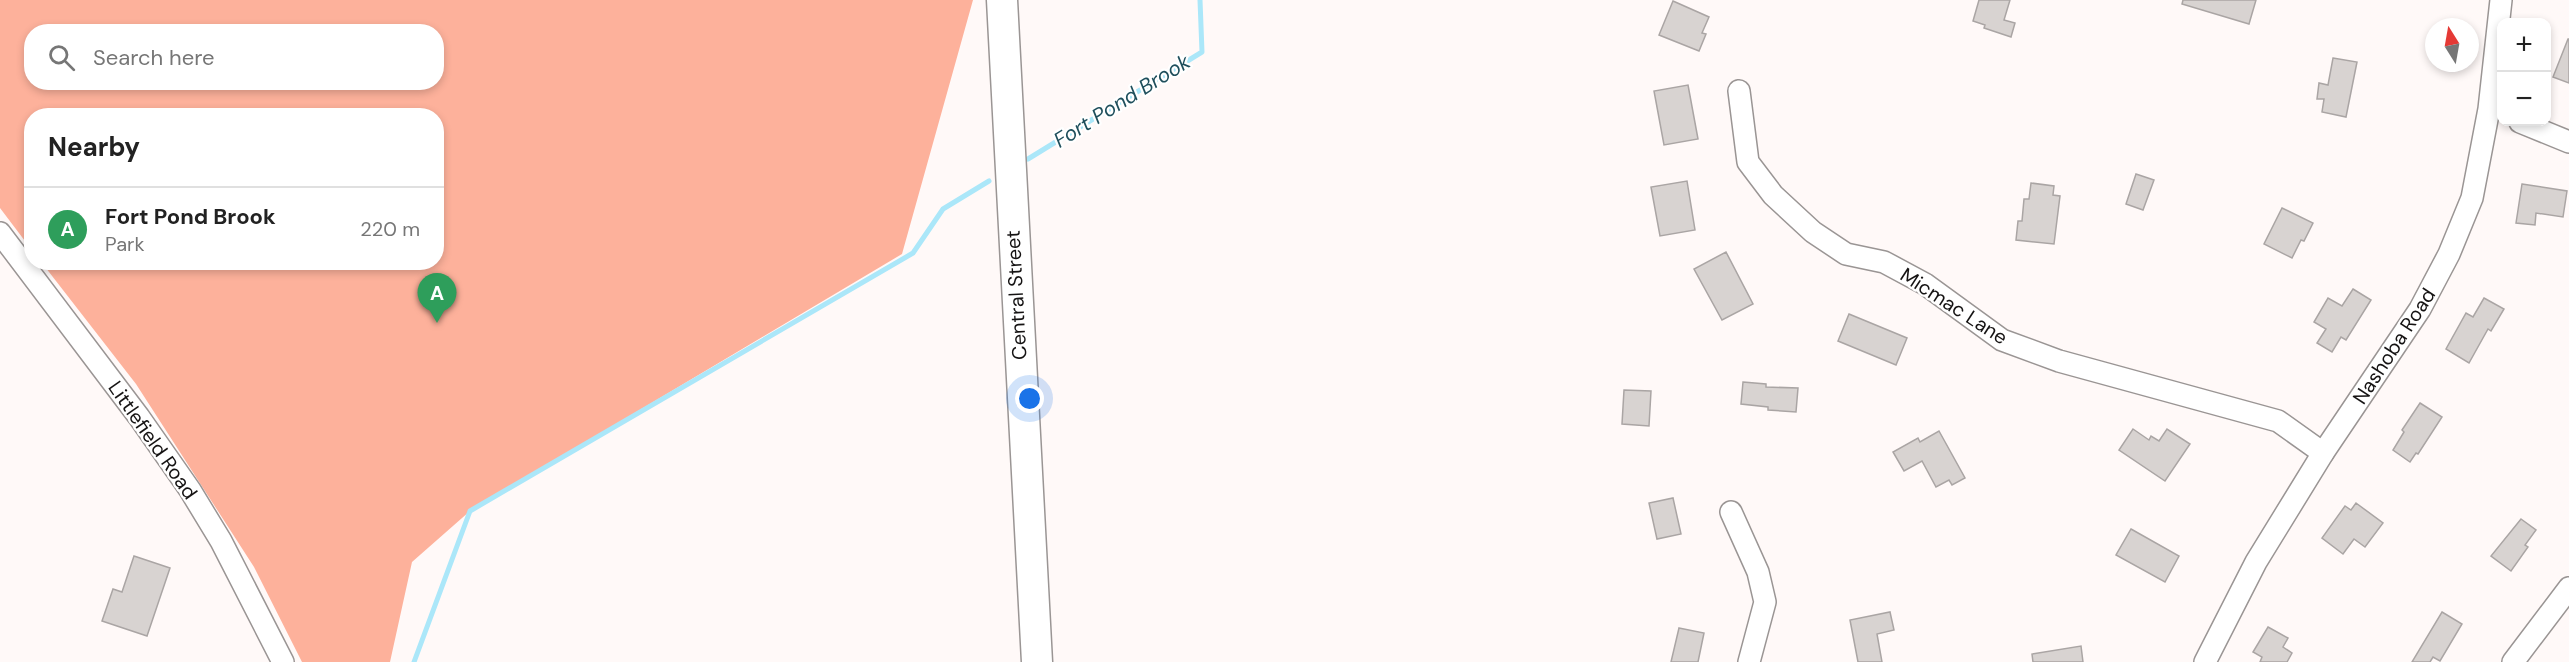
<!DOCTYPE html>
<html lang="en">
<head>
<meta charset="utf-8">
<style>
  body { margin:0; font-family:"DM Sans",sans-serif; background:#f6f6f6; color:#222 }
  .controls { position:absolute; right:18px; top:18px; display:grid; overflow:hidden; border-radius:12px; box-shadow:0 3px 9px #0003 }
  .controls button { width:54px; height:54px; display:grid; place-items:center; padding:0; border:0; border-bottom:2px solid #e0e0e0; background:#fff; color:#222; font:30px sans-serif }
  .compass { position:absolute; left:2425px; top:18px; width:54px; height:54px; border-radius:50%; background:#fff; box-shadow:0 3px 9px #0003; rotate:349deg }
  .you { position:absolute; left:1030px; top:399px; width:21px; height:21px; margin:-15px; border:4px solid #fff; border-radius:50%; background:#1a73e8; box-shadow:0 0 0 9px #1a73e833 }
  .badge { display:grid; place-items:center; width:39px; height:39px; border-radius:50%; background:#d93025; color:#fff; font-size:20px; font-weight:700 }
  .pin { position:absolute; translate:-50% -50px; filter:drop-shadow(0 2px 3px #0008) }
  .pin::after { content:''; position:absolute; top:32px; width:21px; height:18px; background:inherit; clip-path:polygon(0 0,100% 0,50% 100%) }
  .list { margin:0; padding:0; list-style:none }
  h2 { display:flex; justify-content:space-between; align-items:center; height:78px; margin:0; padding:0 24px; font-size:26px }
  h2 small { font-size:20px; font-weight:400; color:#767676 }
  .list li { display:grid; grid-template-columns:39px 1fr auto; gap:18px; align-items:center; box-sizing:border-box; height:84px; padding:0 24px; border-top:2px solid #e0e0e0 }
  .list b { display:block; font-size:22px; white-space:nowrap }
  .list p { margin:0; font-size:20px; white-space:nowrap; color:#767676 }
  .list em { font-size:20px; font-style:normal; color:#767676 }
  .icon { flex:none; width:33px; height:33px; fill:none; stroke:currentColor; stroke-width:2; stroke-linecap:round; stroke-linejoin:round }
  .map { position:relative; flex:none; width:2569px; height:662px; overflow:hidden }
  .search { position:absolute; background:#fff; box-shadow:0 3px 9px #0003; left:24px; top:24px; width:420px; height:66px; display:flex; align-items:center; gap:15px; box-sizing:border-box; padding:0 21px; border-radius:24px; color:#767676; font-size:22px }
  .panel { position:absolute; background:#fff; box-shadow:0 3px 9px #0003; left:24px; top:108px; width:420px; height:162px; border-radius:24px }
  .map>svg:first-child { display:block }
  .green { fill:#fdb19b; fill-rule:evenodd }
  .lines { fill:none; stroke-linecap:round; stroke-linejoin:round }
  .stream { stroke:#abe7f9; stroke-width:5 }
  .building { fill:#d8d3d1; stroke:#aaa5a4; stroke-width:1.5 }
  .street-casing { stroke:#9a9594; stroke-width:24 }
  .secondary-casing { stroke:#9a9594; stroke-width:33 }
  .street { stroke:#fff; stroke-width:21 }
  .secondary { stroke:#fff; stroke-width:30 }
  .labels { text-anchor:middle; dominant-baseline:central; stroke-width:4.5; stroke-linejoin:round; paint-order:stroke }
  .street-label { font-size:20px; fill:#151313; stroke:#fff }
  .water-label { font-size:21px; font-style:italic; fill:#1f4f5c; stroke:#fff }
</style>
</head>
<body>
<div class="map">
<svg width="2569" height="662" viewBox="0 0 2569 662">
  <rect width="100%" height="100%" fill="#fff9f8"/>
  <path class="green" d="M0,0H973L902,254L470,511L412,562L390,662H302L254,567L136,384L42,263L436,262V116H32L31,249L0,208ZM32,32H436V82H32Z"/>
  <g class="lines">
    <g class="stream">
      <polyline points="1028,159 1202,52 1200,0"/>
      <polyline points="414,662 470,511 913,253 943,209 989,181"/>
    </g>
  </g>
  <g class="building">
    <polygon points="1979,0 2010,0 2004,20 2015,23 2011,37 1984,28 1985,25 1973,21"/>
    <polygon points="2183,0 2256,0 2249,24 2182,4"/>
    <polygon points="1673,1 1709,17 1702,33 1706,34 1699,51 1659,35"/>
    <polygon points="2568,39 2569,39 2569,83 2553,77"/>
    <polygon points="2333,58 2357,62 2346,117 2322,112 2324,99 2317,99 2319,83 2328,85"/>
    <polygon points="1688,85 1698,139 1664,145 1654,91"/>
    <polygon points="2136,174 2154,180 2143,210 2126,204"/>
    <polygon points="1687,181 1695,230 1660,236 1651,187"/>
    <polygon points="2031,183 2054,186 2053,195 2060,196 2054,244 2016,240 2018,221 2022,221 2024,199 2029,199"/>
    <polygon points="2522,184 2567,191 2563,217 2536,213 2535,225 2516,223"/>
    <polygon points="2282,208 2313,223 2304,241 2301,240 2292,258 2264,244"/>
    <polygon points="1726,252 1753,304 1722,320 1694,269"/>
    <polygon points="2353,289 2371,300 2346,340 2341,337 2332,352 2317,343 2326,329 2314,322 2328,298 2342,306"/>
    <polygon points="2484,298 2504,309 2491,331 2488,329 2469,363 2446,349 2466,313 2473,317"/>
    <polygon points="1849,314 1907,338 1896,365 1838,341"/>
    <polygon points="1743,382 1766,384 1766,387 1798,388 1796,412 1768,410 1768,407 1741,404"/>
    <polygon points="1624,390 1651,391 1649,426 1622,424"/>
    <polygon points="2420,403 2442,417 2418,454 2416,453 2410,462 2393,450 2404,432 2402,430"/>
    <polygon points="2133,429 2149,440 2151,436 2159,441 2167,429 2190,444 2165,481 2119,450"/>
    <polygon points="1939,431 1965,478 1952,485 1949,480 1936,487 1922,461 1904,471 1893,452 1918,438 1920,442"/>
    <polygon points="1673,498 1681,534 1657,539 1649,503"/>
    <polygon points="2356,503 2383,523 2365,547 2354,539 2343,554 2322,538 2345,506 2351,510"/>
    <polygon points="2521,519 2536,530 2525,545 2528,547 2511,571 2491,556"/>
    <polygon points="2131,529 2179,556 2165,582 2116,555"/>
    <polygon points="134,556 170,568 147,636 102,621 113,589 122,592"/>
    <polygon points="1890,612 1894,630 1877,634 1882,662 1858,662 1850,620"/>
    <polygon points="2442,612 2462,624 2440,661 2433,657 2430,662 2412,662"/>
    <polygon points="2268,627 2288,638 2283,647 2292,653 2287,662 2260,662 2262,657 2253,652"/>
    <polygon points="1679,628 1704,633 1698,662 1671,662"/>
    <polygon points="2081,646 2083,662 2033,662 2032,654"/>
  </g>
  <g class="lines">
    <g class="street-casing">
      <g id="street">
        <polyline points="1739,91 1748,162 1773,195 1813,232 1846,254 1884,262 1925,284 2002,340 2059,361 2278,421 2323,453"/>
        <polyline points="2520,122 2569,142"/>
        <polyline points="0,233 139,417 190,490 221,541 283,662"/>
        <polyline points="1731,512 1758,572 1765,602 1749,662"/>
        <polyline points="2205,662 2256,562 2323,453 2420,309 2449,254 2472,198 2489,109 2501,0"/>
        <polyline points="2513,662 2569,588"/>
      </g>
    </g>
    <g class="secondary-casing">
      <polyline id="secondary" points="1002,0 1037,662"/>
    </g>
    <use href="#street" class="street"/>
    <use href="#secondary" class="secondary"/>
  </g>
  <g class="labels">
    <g class="street-label">
      <text transform="translate(1016 295) rotate(-93)">Central Street</text>
      <text transform="translate(1954 306) rotate(33)">Micmac Lane</text>
      <text transform="translate(2394 346) rotate(-57)">Nashoba Road</text>
      <text transform="translate(153 440) rotate(55)">Littlefield Road</text>
    </g>
    <g class="water-label">
      <text transform="translate(1122 101) rotate(-32)">Fort Pond Brook</text>
    </g>
  </g>
</svg>
<div class="controls">
<button>+</button>
<button>−</button>
</div>
<svg class="compass" viewBox="-18 -18 36 36"><path d="M0-13l5 13h-10z" fill="#e53935"/><path d="M0 13l5-13h-10z" fill="#767676"/></svg>
<div class="you"></div>
<div class="pin badge" style="left:437px;top:323px;background:#2e9e5b">A</div>
<div class="search"><svg class="icon" aria-label="search" viewBox="0 0 24 24"><circle cx="10" cy="10" r="6"/><path d="M15 15l6 6"/></svg>Search here</div>
<section class="panel">
<h2>Nearby<small></small></h2>
<ul class="list">
<li><span class="badge" style="background:#2e9e5b">A</span><div><b>Fort Pond Brook</b><p>Park</p></div><em>220 m</em></li>
</ul>
</section>
</div>
</body>
</html>
